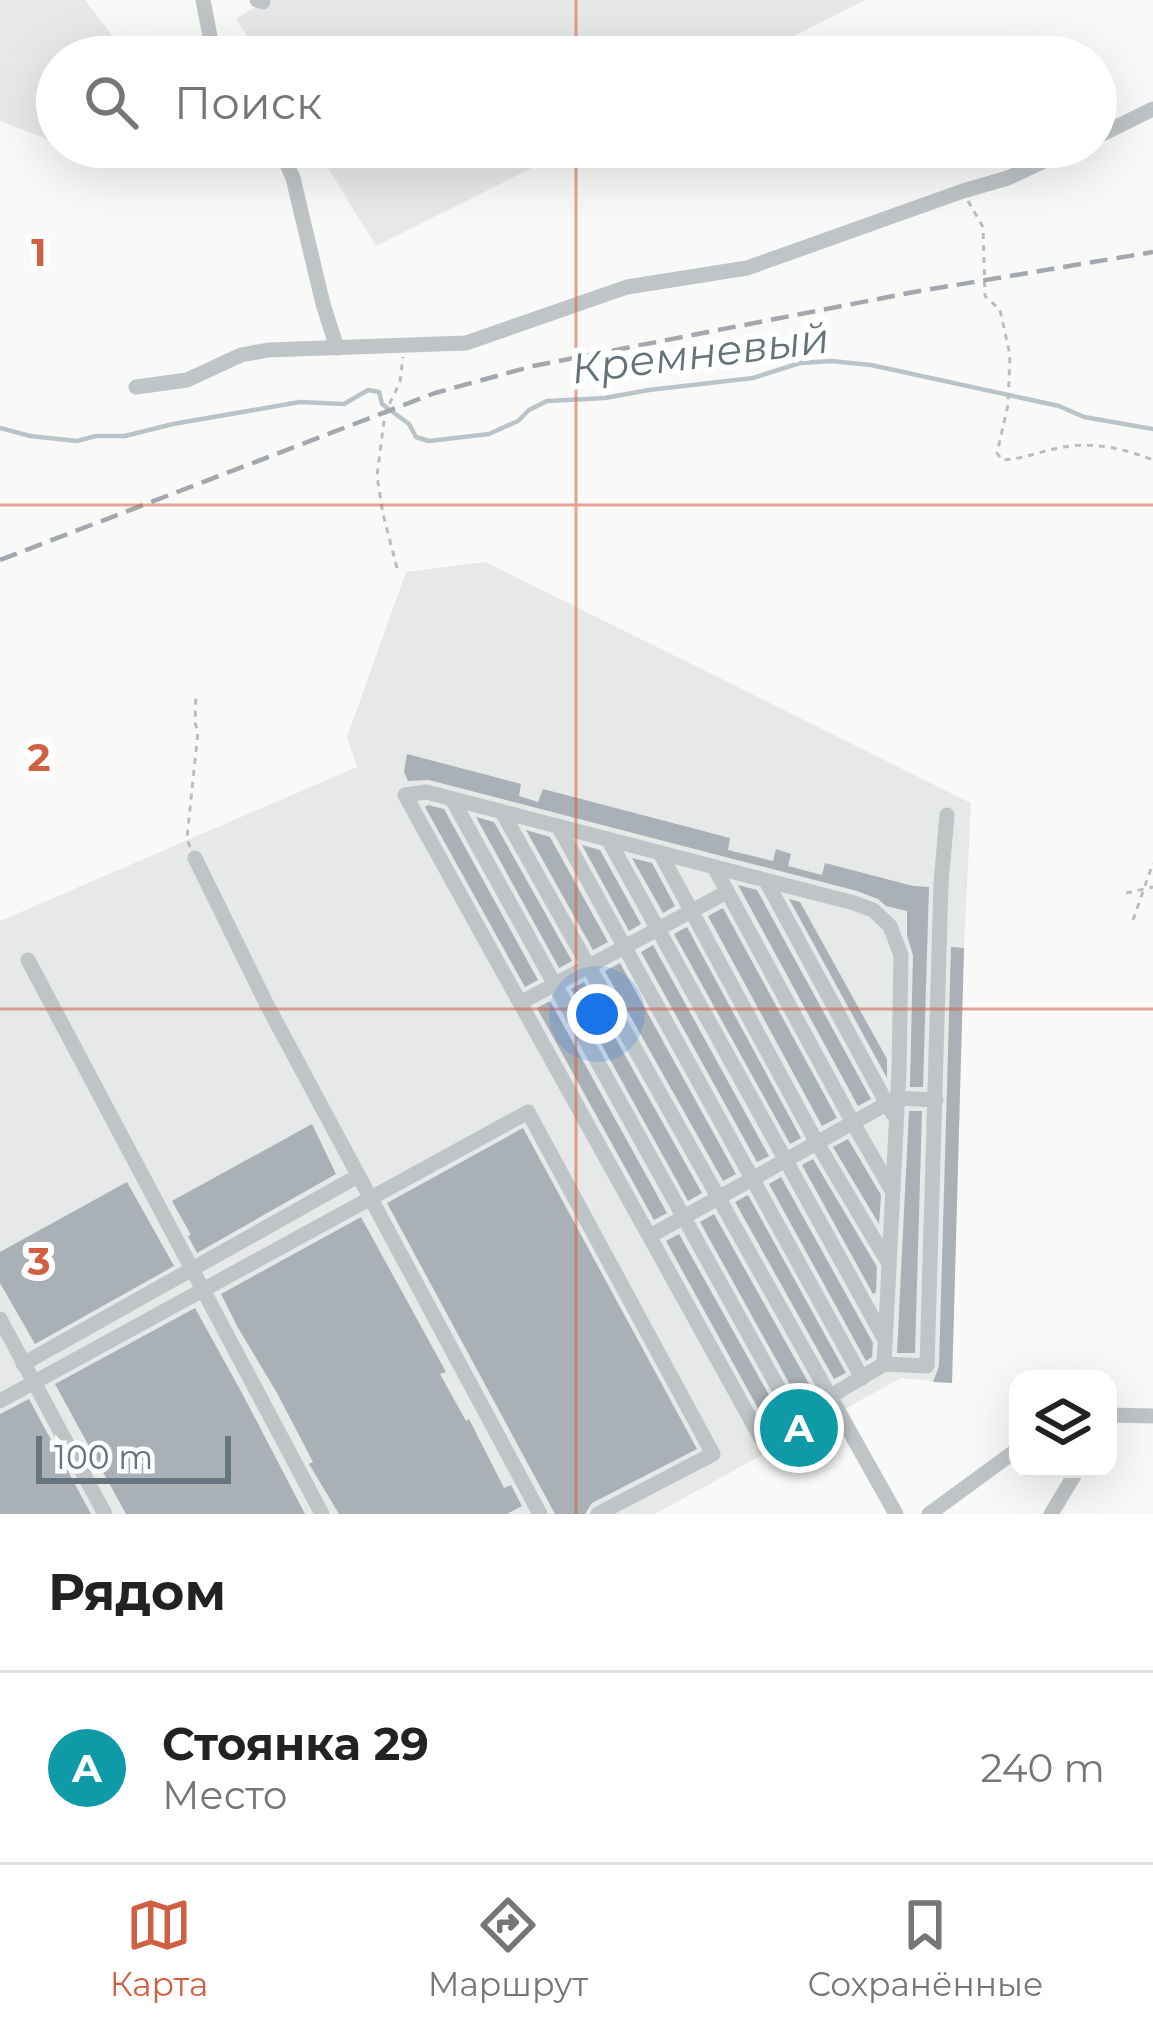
<!DOCTYPE html>
<html lang="ru">
<head>
<meta charset="utf-8">
<style>
  body { margin:0; font-family:Montserrat,sans-serif; background:#f6f6f6; color:#222 }
  .controls { position:absolute; right:36px; bottom:36px; display:grid; overflow:hidden; border-radius:24px; box-shadow:0 12px 48px #0002 }
  .controls button { width:108px; height:108px; display:grid; place-items:center; padding:0; border:0; border-bottom:3px solid #e0e0e0; background:#fff; color:#222; font:60px sans-serif }
  .scale { position:absolute; left:36px; bottom:30px; width:195px; box-sizing:border-box; padding-left:12px; border:6px solid #67757f; border-top:0; font-size:33px; line-height:42px; white-space:nowrap; color:#67757f; -webkit-text-stroke:9px #fff; paint-order:stroke }
  .you { position:absolute; left:597px; top:1014px; width:42px; height:42px; margin:-30px; border:9px solid #fff; border-radius:50%; background:#1a73e8; box-shadow:0 0 0 18px #1a73e833 }
  .badge { display:grid; place-items:center; width:78px; height:78px; border-radius:50%; background:#cf6142; color:#fff; font-size:39px; font-weight:700 }
  .pin { position:absolute; translate:-50% -50%; border:6px solid #fff; box-shadow:0 3px 12px #0006 }
  .list { margin:0; padding:0; list-style:none }
  h2 { display:flex; justify-content:space-between; align-items:center; height:156px; margin:0; padding:0 48px; font-size:51px }
  h2 small { font-size:39px; font-weight:400; color:#767676 }
  .list li { display:grid; grid-template-columns:78px 1fr auto; gap:36px; align-items:center; box-sizing:border-box; height:192px; padding:0 48px; border-top:3px solid #e0e0e0 }
  .list b { display:block; font-size:45px; white-space:nowrap }
  .list p { margin:0; font-size:39px; white-space:nowrap; color:#767676 }
  .list em { font-size:39px; font-style:normal; color:#767676 }
  .icon { flex:none; width:66px; height:66px; fill:none; stroke:currentColor; stroke-width:2; stroke-linecap:round; stroke-linejoin:round }
  .map { position:relative; flex:none; width:1153px; height:1514px; overflow:hidden }
  .search { position:absolute; background:#fff; box-shadow:0 12px 48px #0002; left:36px; right:36px; top:36px; height:132px; display:flex; align-items:center; gap:30px; box-sizing:border-box; padding:0 42px; border-radius:66px; color:#767676; font-size:45px }
  .sheet { height:348px; background:#fff }
  nav { display:flex; justify-content:space-around; align-items:center; box-sizing:border-box; height:168px; border-top:3px solid #e0e0e0; background:#fff; font-size:33px; color:#767676 }
  nav a { display:grid; justify-items:center; gap:6px }
  nav .on { color:#cf6142 }
  .map>svg:first-child { display:block }
  .built { fill:#e7e8e8 }
  .lines { fill:none; stroke-linecap:round; stroke-linejoin:round }
  .stream { stroke:#bac4c8; stroke-width:4.5 }
  .building { fill:#a9b0b6 }
  .path { stroke:#babdc0; stroke-width:3; stroke-dasharray:6 6; stroke-linecap:butt }
  .minor { stroke:#bfc4c7; stroke-width:15 }
  .rail { stroke:#a2a8ad; stroke-width:4.5; stroke-dasharray:18 9; stroke-linecap:butt }
  .grid { fill:none; stroke:#cf6142; stroke-width:3; stroke-opacity:0.55 }
  .labels { text-anchor:middle; dominant-baseline:central; stroke-width:12; stroke-linejoin:round; paint-order:stroke }
  .water-label { font-size:42px; font-style:italic; fill:#637378; stroke:#fff }
  .grid-label { font-size:39px; text-anchor:middle; font-weight:bold; fill:#cf6142; stroke:#fff; stroke-width:12; stroke-linejoin:round; paint-order:stroke }
</style>
</head>
<body>
<div class="map">
<svg width="1153" height="1514" viewBox="0 0 1153 1514">
  <rect width="100%" height="100%" fill="#f9f9f8"/>
  <g class="built">
    <polygon points="0,0 85,0 129,57 57,57 57,143 0,121"/>
    <polygon points="267,0 865,0 752,57 260,57 236,19"/>
    <polygon points="315,147 574,147 376,246"/>
    <polygon points="486,562 971,803 964,948 952,1383 901,1378 655,1514 0,1514 0,921 357,767 347,737 406,572"/>
  </g>
  <g class="lines">
    <polyline class="stream" points="0,428 30,436 77,441 96,436 125,436 173,424 300,402 344,404 368,390 379,392 382,404 409,424 416,437 429,441 489,434 518,421 529,410 547,401 605,398 649,390 753,378 800,363 831,361 871,365 1059,406 1084,417 1153,429"/>
  </g>
  <g class="building">
    <polygon points="407,754 521,784 519,796 538,802 543,789 730,838 728,850 773,861 776,849 791,854 788,866 822,875 825,863 913,886 929,887 923,1087 910,1087 913,955 907,936 907,911 886,906 878,899 857,891 429,780 408,781 404,772"/>
    <polygon points="428,805 444,809 538,980 525,987 425,807"/>
    <polygon points="476,817 494,822 572,961 559,968"/>
    <polygon points="526,830 550,837 608,942 593,950"/>
    <polygon points="582,845 600,850 641,924 629,931"/>
    <polygon points="632,858 652,863 675,906 663,913"/>
    <polygon points="738,885 757,890 871,1099 858,1106"/>
    <polygon points="789,899 800,902 887,1059 887,1078"/>
    <polygon points="723,908 837,1118 822,1126 708,916"/>
    <polygon points="687,927 801,1138 790,1144 674,934"/>
    <polygon points="653,945 769,1156 757,1162 641,952"/>
    <polygon points="951,947 964,948 952,1383 933,1382 939,1366"/>
    <polygon points="620,963 736,1174 723,1181 605,971"/>
    <polygon points="584,982 702,1193 688,1201 571,989"/>
    <polygon points="550,1001 667,1213 654,1220 537,1008"/>
    <polygon points="909,1111 922,1111 915,1353 897,1353"/>
    <polygon points="312,1124 336,1174 197,1253 188,1236 191,1235 172,1201"/>
    <polygon points="523,1128 697,1449 592,1503 585,1514 555,1514 387,1203"/>
    <polygon points="848,1139 881,1195 879,1224 833,1147"/>
    <polygon points="813,1159 877,1267 876,1292 873,1294 802,1165"/>
    <polygon points="781,1177 873,1343 872,1357 866,1361 769,1184"/>
    <polygon points="127,1182 174,1266 35,1344 0,1283 0,1252"/>
    <polygon points="748,1195 846,1373 834,1379 735,1202"/>
    <polygon points="714,1214 813,1391 799,1401 700,1222"/>
    <polygon points="361,1217 446,1372 440,1374 466,1421 469,1419 504,1488 511,1485 522,1506 507,1514 339,1514 309,1464 313,1462 277,1393 237,1326 221,1294"/>
    <polygon points="679,1234 779,1413 765,1421 666,1241"/>
    <polygon points="195,1308 243,1395 305,1514 126,1514 55,1384"/>
    <polygon points="29,1399 91,1514 0,1514 0,1414"/>
  </g>
  <g class="lines">
    <g class="path">
      <path d="M968,201L983,227L985,296L1000,310L1010,355L1008,405L997,453L1002,460C1022,459 1039,452 1058,448C1091,441 1123,448 1153,460"/>
      <polyline points="397,568 383,514 377,476 385,413 400,382 403,357"/>
      <polyline points="190,847 187,838 198,731 195,723 196,694"/>
      <polyline points="1126,893 1153,887"/>
      <polyline points="1133,920 1153,863"/>
    </g>
    <g class="minor">
      <polyline points="203,0 213,52 216,57"/>
      <polyline points="257,0 263,2"/>
      <polyline points="1096,137 1153,109"/>
      <polyline points="279,147 293,178 323,304 337,348"/>
      <polyline points="136,387 187,380 241,355 268,350 466,343 627,287 747,268 963,191 1008,178 1074,147"/>
      <polyline points="452,799 795,1418"/>
      <polyline points="502,812 896,1514"/>
      <polyline points="558,826 862,1378"/>
      <polyline points="608,839 884,1338"/>
      <polyline points="660,853 817,1143 889,1264"/>
      <polyline points="195,858 267,1005 540,1514"/>
      <polyline points="714,867 853,1123 891,1189"/>
      <polyline points="766,881 892,1113"/>
      <polyline points="28,960 322,1514"/>
      <polyline points="520,1003 727,892"/>
      <polyline points="650,1236 897,1098 936,1100"/>
      <polyline points="0,1319 105,1514"/>
      <polyline points="23,1364 358,1176"/>
      <polyline points="884,1364 899,1070 901,955 890,926 873,910 854,903 426,792 405,795 761,1438 884,1364 927,1366 941,883 947,815"/>
      <polyline points="0,1401 528,1112 713,1454 598,1514"/>
      <polyline points="1108,1415 1153,1416"/>
      <polyline points="929,1514 1018,1449"/>
      <polyline points="1051,1514 1078,1469"/>
    </g>
    <polyline class="rail" points="0,560 435,393 533,366 914,292 1153,252"/>
  </g>
  <path class="grid" d="M576,0V57M576,147V1514M0,505H1153M0,1009H1153"/>
  <g class="labels">
    <g class="water-label">
      <text transform="translate(700 353) rotate(-7)">Кремневый</text>
    </g>
  </g>
  <g class="grid-label">
    <text x="39" y="266">1</text>
    <text x="39" y="771">2</text>
    <text x="39" y="1275">3</text>
  </g>
</svg>
<div class="controls">
<button><svg class="icon" aria-label="layers" viewBox="0 0 24 24"><path d="M12 4l9 5-9 5-9-5zM3 14l9 5 9-5"/></svg></button>
</div>
<div class="scale">100 m</div>
<div class="you"></div>
<div class="pin badge" style="left:799px;top:1428px;background:#0f9aa8">A</div>
<div class="search"><svg class="icon" aria-label="search" viewBox="0 0 24 24"><circle cx="10" cy="10" r="6"/><path d="M15 15l6 6"/></svg>Поиск</div>
</div>
<section class="sheet">
<h2>Рядом<small></small></h2>
<ul class="list">
<li><span class="badge" style="background:#0f9aa8">A</span><div><b>Стоянка 29</b><p>Место</p></div><em>240 m</em></li>
</ul>
</section>
<nav>
<a class="on"><svg class="icon" aria-label="map" viewBox="0 0 24 24"><path d="M3 6l6-2 6 2 6-2v14l-6 2-6-2-6 2zM9 4v14M15 6v14"/></svg>Карта</a>
<a><svg class="icon" aria-label="directions" viewBox="0 0 24 24"><path d="M12 3l9 9-9 9-9-9zM9 14v-3h6M13 9l2 2-2 2"/></svg>Маршрут</a>
<a><svg class="icon" aria-label="saved" viewBox="0 0 24 24"><path d="M7 4h10v16l-5-4-5 4z"/></svg>Сохранённые</a>
</nav>
</body>
</html>
